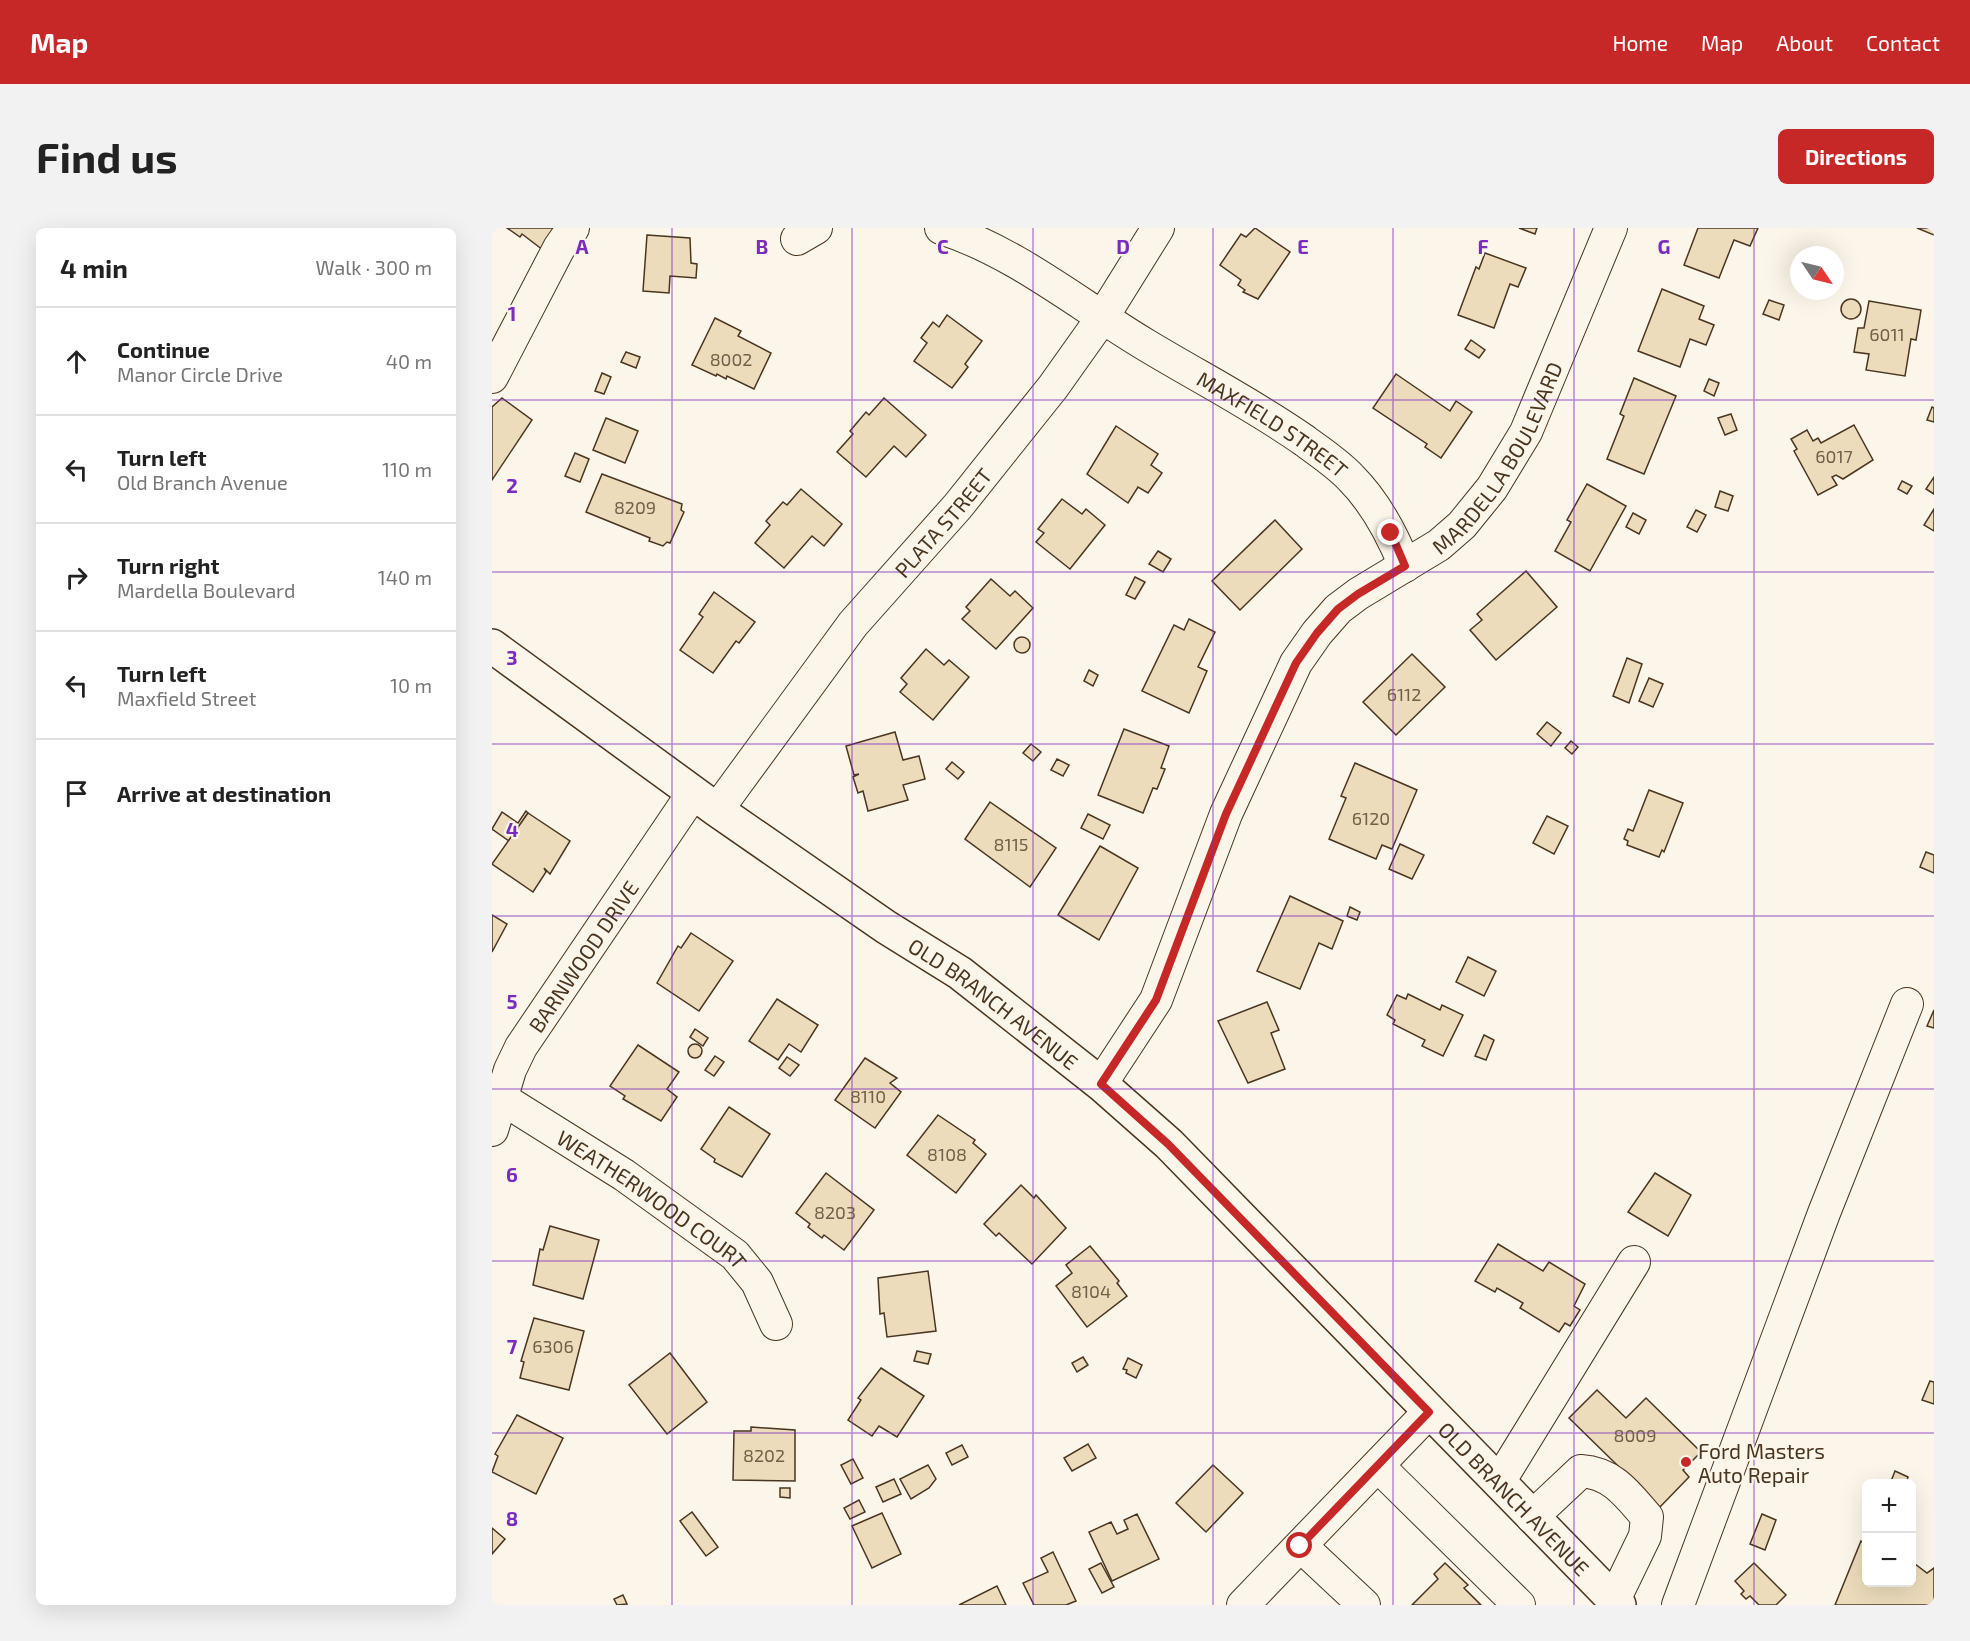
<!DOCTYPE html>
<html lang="en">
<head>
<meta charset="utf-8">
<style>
  body { margin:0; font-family:"Exo 2",sans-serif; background:#f2f2f2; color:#222 }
  .controls { position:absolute; right:18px; bottom:18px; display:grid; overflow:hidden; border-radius:9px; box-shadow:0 6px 24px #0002 }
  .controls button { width:54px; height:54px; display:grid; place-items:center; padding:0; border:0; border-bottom:2px solid #e0e0e0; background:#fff; color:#222; font:30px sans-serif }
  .compass { position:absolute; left:1298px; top:18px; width:54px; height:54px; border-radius:50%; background:#fff; box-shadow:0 6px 24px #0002; rotate:125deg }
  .stop { position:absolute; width:18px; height:18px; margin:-14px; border:4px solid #c62828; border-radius:50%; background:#fff }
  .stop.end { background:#c62828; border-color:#fff; box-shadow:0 2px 6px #0008 }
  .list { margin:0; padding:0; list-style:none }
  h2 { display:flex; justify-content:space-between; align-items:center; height:78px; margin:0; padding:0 24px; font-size:26px }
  h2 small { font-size:20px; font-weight:400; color:#767676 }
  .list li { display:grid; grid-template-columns:39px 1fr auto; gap:18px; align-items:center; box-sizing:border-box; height:108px; padding:0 24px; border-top:2px solid #e0e0e0 }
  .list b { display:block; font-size:22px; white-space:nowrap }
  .list p { margin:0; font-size:20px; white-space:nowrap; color:#767676 }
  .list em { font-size:20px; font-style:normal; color:#767676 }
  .icon { flex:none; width:33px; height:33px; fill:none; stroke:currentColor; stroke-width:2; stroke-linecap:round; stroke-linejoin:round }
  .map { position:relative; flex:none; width:1442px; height:1377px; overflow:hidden; border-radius:9px }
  header { display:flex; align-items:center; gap:36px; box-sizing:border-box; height:84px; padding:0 30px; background:#c62828; color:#fff }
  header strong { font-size:28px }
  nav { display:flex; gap:33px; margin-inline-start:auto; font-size:21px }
  .intro { display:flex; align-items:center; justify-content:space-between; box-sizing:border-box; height:144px; padding:0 36px }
  h1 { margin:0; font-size:42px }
  .button { padding:15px 27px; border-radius:9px; background:#c62828; color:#fff; font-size:21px; font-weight:700 }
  main { display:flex; gap:36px; padding:0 36px }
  aside { flex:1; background:#fff; border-radius:9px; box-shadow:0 6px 24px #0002 }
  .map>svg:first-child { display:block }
  .building { fill:#ecdcbc; stroke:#4a3520; stroke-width:1.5 }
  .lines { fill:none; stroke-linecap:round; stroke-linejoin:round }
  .minor-casing { stroke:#4a3520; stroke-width:34 }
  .major-casing { stroke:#4a3520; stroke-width:36 }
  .minor { stroke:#fbf6e9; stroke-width:32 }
  .major { stroke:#fbf6e9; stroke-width:33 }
  .route { stroke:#c62828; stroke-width:8 }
  .grid { fill:none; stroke:#7b2cbf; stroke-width:1.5; stroke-opacity:0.55 }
  .poi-dot { fill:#c62828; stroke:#fbf6e9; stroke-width:2 }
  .labels { text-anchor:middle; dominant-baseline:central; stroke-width:4.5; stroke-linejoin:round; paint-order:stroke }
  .number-label { font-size:18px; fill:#725f47 }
  .street-label { font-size:21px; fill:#4a3520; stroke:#fbf6e9 }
  .poi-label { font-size:21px; fill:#4a3520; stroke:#fbf6e9; text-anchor:start }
  .grid-label { font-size:20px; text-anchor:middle; font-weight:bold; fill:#7b2cbf; stroke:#fbf6e9; stroke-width:4.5; stroke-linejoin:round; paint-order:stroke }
</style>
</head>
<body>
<header>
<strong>Map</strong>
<nav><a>Home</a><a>Map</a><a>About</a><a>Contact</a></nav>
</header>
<div class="intro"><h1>Find us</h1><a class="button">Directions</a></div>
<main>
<aside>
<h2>4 min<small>Walk · 300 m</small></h2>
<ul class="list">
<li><svg class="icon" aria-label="ahead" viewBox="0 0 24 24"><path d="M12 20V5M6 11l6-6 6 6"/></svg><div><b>Continue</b><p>Manor Circle Drive</p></div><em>40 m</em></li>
<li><svg class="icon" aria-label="left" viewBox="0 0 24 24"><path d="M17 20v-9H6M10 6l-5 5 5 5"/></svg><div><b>Turn left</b><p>Old Branch Avenue</p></div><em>110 m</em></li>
<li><svg class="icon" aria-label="right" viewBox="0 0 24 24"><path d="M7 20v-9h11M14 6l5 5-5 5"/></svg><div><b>Turn right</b><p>Mardella Boulevard</p></div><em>140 m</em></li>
<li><svg class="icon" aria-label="left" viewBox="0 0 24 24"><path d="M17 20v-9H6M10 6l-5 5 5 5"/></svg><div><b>Turn left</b><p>Maxfield Street</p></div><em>10 m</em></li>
<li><svg class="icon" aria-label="arrive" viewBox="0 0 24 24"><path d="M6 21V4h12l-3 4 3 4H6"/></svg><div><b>Arrive at destination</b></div></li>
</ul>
</aside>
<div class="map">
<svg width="1442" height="1377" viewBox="0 0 1442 1377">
  <rect width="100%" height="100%" fill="#fbf6e9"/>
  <g class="building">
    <polygon points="15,0 67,0 51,22 30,6 28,9"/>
    <polygon points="763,0 798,24 766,71 751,64 753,62 746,57 749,52 728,37 749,6 754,9"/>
    <polygon points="1027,0 1045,0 1043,6"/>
    <polygon points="1206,0 1266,0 1258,18 1242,12 1227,50 1192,37"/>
    <polygon points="1425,0 1442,0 1442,7"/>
    <polygon points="155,7 198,10 199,35 205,36 204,50 178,48 177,65 151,63"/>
    <polygon points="993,25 1034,40 1026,59 1018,56 1002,100 966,87 984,39 987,41"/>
    <polygon points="1170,61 1212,78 1207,91 1222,97 1214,117 1198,111 1188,139 1146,123"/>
    <circle cx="1359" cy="81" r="10"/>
    <polygon points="1277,72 1292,77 1287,92 1271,86"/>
    <polygon points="1377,73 1429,82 1424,112 1419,111 1413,148 1374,142 1377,126 1362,124 1366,100 1372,100"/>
    <polygon points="455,87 490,113 473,136 476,139 460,160 422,133 435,115 429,110 441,94 447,99"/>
    <polygon points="223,90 249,103 246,108 279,125 262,161 235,148 234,151 225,146 224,148 200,137"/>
    <polygon points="979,112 993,122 987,130 973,121"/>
    <polygon points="134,124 148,129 144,140 129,134"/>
    <polygon points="110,145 119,149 112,166 103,163"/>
    <polygon points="904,146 958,183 964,173 980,184 949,230 933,219 935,216 881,180"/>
    <polygon points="1142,150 1184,168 1152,246 1115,231 1132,188 1128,186"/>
    <polygon points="1217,151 1227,155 1222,168 1212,163"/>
    <polygon points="10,170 40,192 0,252 0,179"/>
    <polygon points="392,170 434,207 414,229 402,218 374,249 345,224 361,206 358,203 374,184 377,187"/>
    <polygon points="1440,179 1442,180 1442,194 1435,192"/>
    <polygon points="1239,186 1245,202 1233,207 1226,190"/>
    <polygon points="114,190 146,203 133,235 101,222"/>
    <polygon points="1362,197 1381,232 1351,251 1344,247 1340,249 1345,257 1326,267 1302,223 1305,221 1299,211 1315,202 1321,213 1326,210 1329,215"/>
    <polygon points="624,198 666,226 659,237 670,245 656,265 646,259 636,275 595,246"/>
    <polygon points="83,225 97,231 88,254 73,248"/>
    <polygon points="110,246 190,276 189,282 192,284 178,315 175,314 171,318 157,313 158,310 94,284"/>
    <polygon points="1442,249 1442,266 1434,261"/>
    <polygon points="1410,253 1420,258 1415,266 1406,261"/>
    <polygon points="1095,256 1134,278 1098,343 1063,323 1079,294 1075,292"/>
    <polygon points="309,261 350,296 332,318 320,308 292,340 263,315 278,297 274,293 291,274 295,277"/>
    <polygon points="1228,263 1241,268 1236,283 1223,279"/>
    <polygon points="570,271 590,286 594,281 613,297 578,341 544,314 552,305 546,301"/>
    <polygon points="1442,281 1442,303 1432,297"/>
    <polygon points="1204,282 1214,287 1205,304 1195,299"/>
    <polygon points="1141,285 1154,292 1147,306 1134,299"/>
    <polygon points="783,292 810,321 748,382 720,353"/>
    <polygon points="666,323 679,331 671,344 657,336"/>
    <polygon points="1034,343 1065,379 1004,432 978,402 990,392 985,386"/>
    <polygon points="643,349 653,354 643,371 634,367"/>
    <polygon points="499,351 518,368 523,363 541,380 504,421 470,391 478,383 474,379"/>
    <polygon points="222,364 263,394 247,415 244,413 221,445 188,422 211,389 207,386"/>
    <polygon points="697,391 723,404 706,439 715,443 697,485 650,463 682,397 692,402"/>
    <circle cx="530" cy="417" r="8"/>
    <polygon points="434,421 452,437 457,432 477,449 441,492 408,464 415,456 409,450"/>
    <polygon points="920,426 953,459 904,507 871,474"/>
    <polygon points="1135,430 1150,436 1137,475 1121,468"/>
    <polygon points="597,442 606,447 601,458 592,453"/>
    <polygon points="1157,450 1171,456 1161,479 1147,473"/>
    <polygon points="1055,494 1069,505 1059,518 1045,506"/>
    <polygon points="632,501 677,518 669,540 673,541 665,561 661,560 651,585 606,567"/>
    <polygon points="403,504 411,532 427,528 433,551 411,557 416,572 376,583 371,563 366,565 361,549 367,546 362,547 354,518"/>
    <polygon points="1079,513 1086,519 1080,526 1073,520"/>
    <polygon points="539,516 549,524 541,533 531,525"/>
    <polygon points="565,531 577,537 571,548 559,542"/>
    <polygon points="460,534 472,544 466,551 454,541"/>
    <polygon points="863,535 925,562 900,621 890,617 884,631 837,611 854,570 849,568"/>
    <polygon points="1157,562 1191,575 1172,624 1170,622 1167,629 1135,617 1136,613 1132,611 1136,601 1141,603"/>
    <polygon points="498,574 564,620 538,659 473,611"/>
    <polygon points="34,583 36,585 17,613 0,601 10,584 26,595"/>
    <polygon points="36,585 78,613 58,646 52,640 54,644 41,664 0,636"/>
    <polygon points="596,586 618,597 611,611 589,600"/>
    <polygon points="1055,588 1076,598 1062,626 1041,615"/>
    <polygon points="908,616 932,627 920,651 897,641"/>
    <polygon points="608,618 646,640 607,712 566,687"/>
    <polygon points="1434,624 1442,627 1442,645 1428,639"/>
    <polygon points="798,668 851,693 840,721 827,715 808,761 765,743"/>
    <polygon points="858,679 868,684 865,692 855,688"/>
    <polygon points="0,687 15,696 0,724"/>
    <polygon points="199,705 241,733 207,783 165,755 186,718 189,720"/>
    <polygon points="976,729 1004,743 992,768 964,754"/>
    <polygon points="916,766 948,782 950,777 971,787 951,828 930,818 933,812 901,796 903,792 895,787 905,767 914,771"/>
    <polygon points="285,771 326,797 309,824 297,816 286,832 257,813"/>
    <polygon points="775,774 787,802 779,805 793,841 756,855 726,793"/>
    <polygon points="1442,782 1442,800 1435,798"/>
    <polygon points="203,801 216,810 211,818 198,809"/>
    <polygon points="992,807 1002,812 994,832 983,828"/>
    <circle cx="203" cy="823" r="7"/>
    <polygon points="146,817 187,844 175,861 185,869 169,893 131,871 133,868 118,858"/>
    <polygon points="223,828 232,834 222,848 213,842"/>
    <polygon points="295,829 307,837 298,848 287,840"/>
    <polygon points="373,830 405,850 398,855 409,864 383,900 343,872"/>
    <polygon points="237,879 278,906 250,949 222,934 223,931 209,921"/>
    <polygon points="446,887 483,912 481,915 494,926 464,965 415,927"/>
    <polygon points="334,945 382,982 352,1022 332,1007 330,1010 316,999 318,996 304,985"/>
    <polygon points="1163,945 1199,967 1176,1008 1136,984"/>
    <polygon points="529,957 542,970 544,967 574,1000 540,1036 507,1005 504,1008 492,996"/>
    <polygon points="58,998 107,1012 91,1071 41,1057 48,1021 51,1022"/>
    <polygon points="1006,1016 1051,1043 1057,1034 1093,1056 1082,1078 1088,1082 1078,1098 1073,1095 1067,1104 1028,1080 1031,1075 1005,1060 1003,1064 983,1053"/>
    <polygon points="598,1018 627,1053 625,1055 635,1068 595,1099 564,1058 580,1045 574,1037"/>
    <polygon points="436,1043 444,1103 395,1109 392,1085 388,1086 386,1050"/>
    <polygon points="42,1090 92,1103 77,1162 28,1150 32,1134 29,1133"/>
    <polygon points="425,1123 439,1126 436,1136 422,1133"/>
    <polygon points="178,1125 215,1174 175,1206 137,1157"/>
    <polygon points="591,1129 596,1137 585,1144 580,1135"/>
    <polygon points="636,1130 650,1137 644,1150 634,1145 635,1142 631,1141"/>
    <polygon points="389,1140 432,1168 405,1209 387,1198 380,1208 356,1192 369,1172 366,1170"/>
    <polygon points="1438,1153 1442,1154 1442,1176 1430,1172"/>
    <polygon points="1105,1162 1134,1190 1154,1170 1209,1224 1191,1242 1197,1249 1168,1279 1077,1190"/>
    <polygon points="25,1187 71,1210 44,1266 0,1244 6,1228 3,1226"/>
    <polygon points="259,1199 303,1202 303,1253 241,1252 242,1203 259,1203"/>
    <polygon points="596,1216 604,1230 580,1243 572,1230"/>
    <polygon points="470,1217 476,1229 460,1237 454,1225"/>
    <polygon points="361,1231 371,1250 359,1256 349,1237"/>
    <polygon points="436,1237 444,1251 437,1260 419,1271 408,1251"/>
    <polygon points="721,1237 751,1265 714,1304 684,1275"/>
    <polygon points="1403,1243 1416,1249 1414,1256 1398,1256"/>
    <polygon points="402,1251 409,1266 391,1274 384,1259"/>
    <polygon points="288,1260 298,1260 298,1270 288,1269"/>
    <polygon points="367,1272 373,1284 358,1291 352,1280"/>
    <polygon points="200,1284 226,1319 214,1328 188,1293"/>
    <polygon points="390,1285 409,1326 380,1340 360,1298"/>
    <polygon points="645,1286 667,1331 620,1353 597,1304 619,1294 625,1306 636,1301 632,1292"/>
    <polygon points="1270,1286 1284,1292 1273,1322 1258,1316"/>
    <polygon points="0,1300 13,1311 0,1326"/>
    <polygon points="1369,1313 1374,1317 1374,1354 1420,1354 1420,1340 1423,1336 1435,1345 1442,1340 1442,1377 1343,1377"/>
    <polygon points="561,1324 584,1373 574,1377 542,1377 531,1355 556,1344 549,1330"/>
    <polygon points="609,1335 622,1359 610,1365 597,1341"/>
    <polygon points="953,1335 976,1357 972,1360 989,1377 920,1377 946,1351 942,1346"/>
    <polygon points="1262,1335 1294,1367 1284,1377 1267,1377 1258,1368 1254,1371 1249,1366 1252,1363 1243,1353"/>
    <polygon points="505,1358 514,1377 467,1377"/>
    <polygon points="131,1367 135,1376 125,1377 122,1371"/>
  </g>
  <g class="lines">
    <g class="minor-casing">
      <g id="minor">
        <path id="s1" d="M449,0C524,24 587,77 654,117C707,149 762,177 813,213C829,225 846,236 859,250C884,275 900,306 913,338"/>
        <polyline points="305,11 324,0"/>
        <polyline points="0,149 67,20 81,0"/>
        <path id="s2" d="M225,582L361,396L466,278L561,159L610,90L666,0"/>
        <path id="s3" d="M609,856L664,772L734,586L804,435L825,405L846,381L866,366L947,317L970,297L1000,260L1034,204L1119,0"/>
        <path id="s4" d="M9,870L132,947L243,1027L265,1054L284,1096"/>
        <path id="s5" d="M0,902L18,842L29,819L201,565"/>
        <polyline points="886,1238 1027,1377"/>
        <polyline points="1007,1254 1142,1034"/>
        <path d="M1040,1289L1089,1243C1121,1245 1136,1267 1155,1289L1153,1308L1122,1372"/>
        <polyline points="809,1318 872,1377"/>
        <polyline points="751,1377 937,1184"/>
        <polyline points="1186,1377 1332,985 1415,776"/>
      </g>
    </g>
    <g class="major-casing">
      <g id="major">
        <path id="s6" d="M0,418L225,582L394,699L468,745L609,856L677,916L1127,1377"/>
      </g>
    </g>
    <use href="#minor" class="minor"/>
    <use href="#major" class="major"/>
  </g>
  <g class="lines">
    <polyline class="route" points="808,1318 937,1184 676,916 609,856 664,772 734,586 804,435 825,405 846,381 866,366 913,338 899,305"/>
  </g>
  <path class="grid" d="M180,0V1377M360,0V1377M541,0V1377M721,0V1377M901,0V1377M1082,0V1377M1262,0V1377M0,172H1442M0,344H1442M0,516H1442M0,688H1442M0,861H1442M0,1033H1442M0,1205H1442"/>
  <circle class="poi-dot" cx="1194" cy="1234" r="6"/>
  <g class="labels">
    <g class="number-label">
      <text x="1395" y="106">6011</text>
      <text x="239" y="131">8002</text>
      <text x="1342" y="228">6017</text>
      <text x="143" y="279">8209</text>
      <text x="912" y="466">6112</text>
      <text x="879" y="590">6120</text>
      <text x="519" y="616">8115</text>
      <text x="376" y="868">8110</text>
      <text x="455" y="926">8108</text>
      <text x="343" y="984">8203</text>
      <text x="599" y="1063">8104</text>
      <text x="61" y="1118">6306</text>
      <text x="1143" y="1207">8009</text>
      <text x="272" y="1227">8202</text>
    </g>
    <g class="street-label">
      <text stroke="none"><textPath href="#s1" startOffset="386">MAXFIELD STREET</textPath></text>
      <text stroke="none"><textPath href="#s3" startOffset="760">MARDELLA BOULEVARD</textPath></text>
      <text stroke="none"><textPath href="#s2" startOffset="366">PLATA STREET</textPath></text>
      <text stroke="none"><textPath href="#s5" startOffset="198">BARNWOOD DRIVE</textPath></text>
      <text stroke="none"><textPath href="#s6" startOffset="616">OLD BRANCH AVENUE</textPath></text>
      <text stroke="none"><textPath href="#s4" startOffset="182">WEATHERWOOD COURT</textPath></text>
      <text stroke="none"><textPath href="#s6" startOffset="1336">OLD BRANCH AVENUE</textPath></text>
    </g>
    <g class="poi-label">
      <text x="1206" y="1222">Ford Masters<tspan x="1206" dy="24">Auto Repair</tspan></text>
    </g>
  </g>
  <g class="grid-label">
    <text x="90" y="26">A</text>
    <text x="270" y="26">B</text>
    <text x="451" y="26">C</text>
    <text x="631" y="26">D</text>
    <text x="811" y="26">E</text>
    <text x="991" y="26">F</text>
    <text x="1172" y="26">G</text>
    <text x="20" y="93">1</text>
    <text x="20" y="265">2</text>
    <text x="20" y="437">3</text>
    <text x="20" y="609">4</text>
    <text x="20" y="781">5</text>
    <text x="20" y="954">6</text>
    <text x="20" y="1126">7</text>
    <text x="20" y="1298">8</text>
  </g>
</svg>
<div class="controls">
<button>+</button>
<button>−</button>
</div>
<svg class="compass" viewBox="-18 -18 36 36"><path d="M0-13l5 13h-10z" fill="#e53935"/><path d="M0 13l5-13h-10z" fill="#767676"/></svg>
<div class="stop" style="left:808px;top:1318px"></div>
<div class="stop end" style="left:899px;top:305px"></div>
</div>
</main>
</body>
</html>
